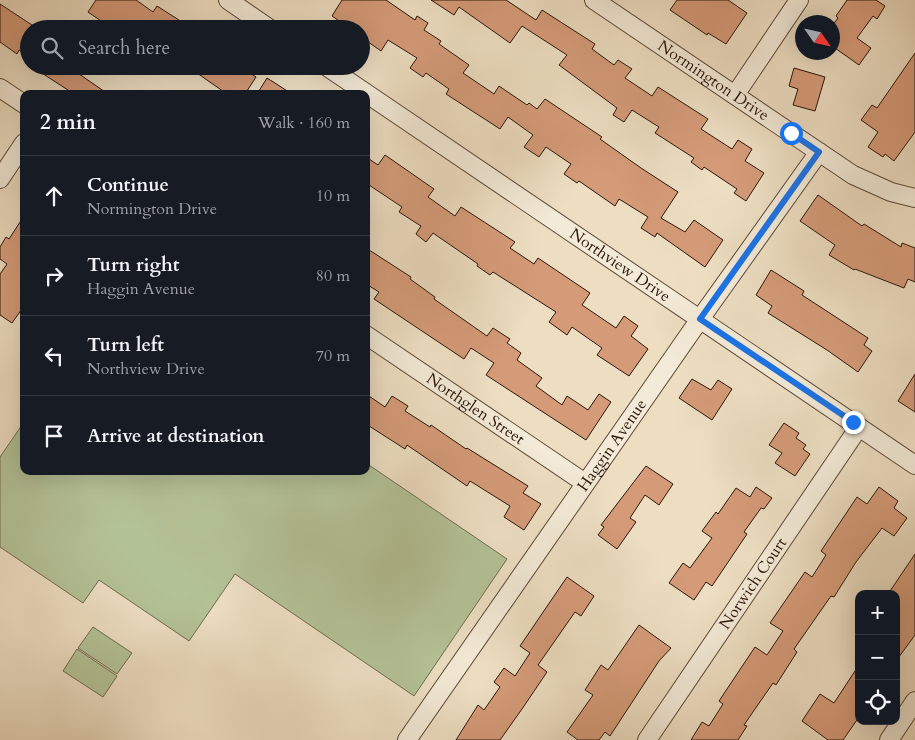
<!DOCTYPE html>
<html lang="en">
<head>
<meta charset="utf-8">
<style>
  body { margin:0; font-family:Cardo,serif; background:#20242c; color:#f1f3f6 }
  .controls { position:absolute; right:15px; bottom:15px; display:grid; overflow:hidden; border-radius:10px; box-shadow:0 5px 20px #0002 }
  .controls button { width:45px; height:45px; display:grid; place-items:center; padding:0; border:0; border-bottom:1px solid #363941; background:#171b24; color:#f1f3f6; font:25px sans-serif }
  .compass { position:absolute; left:795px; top:15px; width:45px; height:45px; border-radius:50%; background:#171b24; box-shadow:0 5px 20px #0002; rotate:124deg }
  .stop { position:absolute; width:15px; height:15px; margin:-11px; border:4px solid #1a73e8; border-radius:50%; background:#fff }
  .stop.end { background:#1a73e8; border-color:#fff; box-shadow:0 1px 5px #0008 }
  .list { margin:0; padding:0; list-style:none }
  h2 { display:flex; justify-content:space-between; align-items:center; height:65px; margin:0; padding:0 20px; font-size:21px }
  h2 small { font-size:16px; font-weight:400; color:#9ea1a6 }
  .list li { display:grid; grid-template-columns:32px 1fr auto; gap:15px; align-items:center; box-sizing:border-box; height:80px; padding:0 20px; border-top:1px solid #363941 }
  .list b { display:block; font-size:19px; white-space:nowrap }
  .list p { margin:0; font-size:16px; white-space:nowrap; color:#9ea1a6 }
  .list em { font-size:16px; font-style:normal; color:#9ea1a6 }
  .icon { flex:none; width:28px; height:28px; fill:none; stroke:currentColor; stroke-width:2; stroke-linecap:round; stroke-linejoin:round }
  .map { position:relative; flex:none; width:915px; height:740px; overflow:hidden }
  .search { position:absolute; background:#171b24; box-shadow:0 5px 20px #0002; left:20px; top:20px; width:350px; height:55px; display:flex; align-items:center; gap:12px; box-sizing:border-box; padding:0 18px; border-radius:28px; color:#9ea1a6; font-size:19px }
  .panel { position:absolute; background:#171b24; box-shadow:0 5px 20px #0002; left:20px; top:90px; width:350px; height:385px; border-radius:10px }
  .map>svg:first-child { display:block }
  .green { fill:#b4c297; stroke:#706c50 }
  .building { fill:#d59b79; stroke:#2b1608 }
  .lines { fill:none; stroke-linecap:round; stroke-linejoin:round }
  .minor-casing { stroke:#5c4836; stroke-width:20 }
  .minor { stroke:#f3ead7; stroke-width:18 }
  .route { stroke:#1a73e8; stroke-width:6 }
  .labels { text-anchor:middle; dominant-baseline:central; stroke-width:4.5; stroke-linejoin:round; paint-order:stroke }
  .street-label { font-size:16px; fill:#2b1608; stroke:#f3ead7 }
</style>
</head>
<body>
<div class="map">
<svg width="915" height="740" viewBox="0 0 915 740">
  <rect width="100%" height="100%" fill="#eddec2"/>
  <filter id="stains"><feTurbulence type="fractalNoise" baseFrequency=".004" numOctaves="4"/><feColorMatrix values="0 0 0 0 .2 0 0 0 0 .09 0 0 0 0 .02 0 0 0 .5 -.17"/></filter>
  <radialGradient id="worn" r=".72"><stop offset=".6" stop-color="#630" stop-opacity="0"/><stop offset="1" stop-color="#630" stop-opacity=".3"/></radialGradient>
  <g class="green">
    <polygon points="24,422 24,471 366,471 366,463 507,559 414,696 235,574 189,641 99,580 83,603 0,547 0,457"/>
    <polygon points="93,627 132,653 117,674 78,648"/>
    <polygon points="77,649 117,676 103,697 63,671"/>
  </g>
  <g class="building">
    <polygon points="96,0 136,0 153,12 157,6 193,29 119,29 109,22 107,25 88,12"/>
    <polygon points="342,0 386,0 415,20 417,16 428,23 424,30 441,41 439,44 469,65 463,73 494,94 499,86 527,105 529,103 537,109 545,99 602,137 600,139 641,168 678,192 661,218 685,232 694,220 723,240 705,267 657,233 655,237 641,228 648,217 619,199 615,206 579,181 577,183 564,174 571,164 546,147 539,157 524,147 533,135 508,117 500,129 446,94 449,89 426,73 423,77 410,68 417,58 388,40 381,51 361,37 361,29 351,29 332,16"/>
    <polygon points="431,0 506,0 536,20 542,10 595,44 592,49 614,65 618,60 632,69 625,78 652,96 658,87 708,119 701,129 732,149 738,140 752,149 745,161 764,173 746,201 734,193 737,189 704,167 702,170 691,162 694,158 655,133 659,127 632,110 624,122 613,115 617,108 559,65 567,55 522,26 510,43 459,7 454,15"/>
    <polygon points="677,0 728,0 747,13 726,44 708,33 707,35 670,10"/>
    <polygon points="847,0 876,0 885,6 877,19 873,16 857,38 871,48 859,65 832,46 832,26 838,18 836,16"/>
    <polygon points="0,4 35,27 29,29 29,57 19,50 17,54 0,42"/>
    <polygon points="915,53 915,132 894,161 885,154 883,157 868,147 878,132 861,120 872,105 877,108"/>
    <polygon points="31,66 69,67 108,94 74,94"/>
    <polygon points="187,66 239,66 256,77 245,94 227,94"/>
    <polygon points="794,68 825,77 815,111 793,105 798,89 789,86"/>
    <polygon points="267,78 292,94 257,94"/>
    <polygon points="385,155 434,189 428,197 455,216 461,207 515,242 510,248 534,264 538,258 590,293 582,305 616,328 624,316 638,326 631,336 648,349 629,376 597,355 602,348 572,327 567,335 549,322 556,312 493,272 490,275 477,266 478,264 433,233 426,242 416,234 421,226 399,212 402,207 366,183 366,157 378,165"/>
    <polygon points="818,195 862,226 864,224 901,247 902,243 915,248 915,282 908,279 904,288 855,269 854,270 829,255 835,245 800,221"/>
    <polygon points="24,216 24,306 12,323 0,315 0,274 7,264 0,259 0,247 6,237 9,239"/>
    <polygon points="366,248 411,277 410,279 435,297 434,299 487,336 493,328 510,339 507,343 521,353 517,360 542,378 536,386 562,405 567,396 588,410 599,394 611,402 586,440 486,375 494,363 471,348 464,359 374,299 379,292 366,284"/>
    <polygon points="771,270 804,291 802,295 868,338 864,345 872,351 858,372 827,350 768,313 772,306 756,295"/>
    <polygon points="915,374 915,412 898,401"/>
    <polygon points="692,379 711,390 718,380 732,389 712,420 679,398"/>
    <polygon points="366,394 385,407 392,396 408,406 405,411 430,427 431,425 466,449 467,448 528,486 523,493 541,504 524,530 504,517 510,506 470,481 467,486 407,445 405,449 366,424"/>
    <polygon points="784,423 799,433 796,438 806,445 803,449 810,454 795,476 775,463 782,453 769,445"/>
    <polygon points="646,466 673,484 659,505 645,495 630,518 636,522 617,549 598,535 604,527 601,525"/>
    <polygon points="756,487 772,498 764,509 761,508 744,532 747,534 712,586 706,582 694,600 669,583 683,563 690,568 712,538 702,531 716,512 718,514 736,488 750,497"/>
    <polygon points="879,487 898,501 894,508 907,518 894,536 882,528 856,562 834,597 831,596 794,649 797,652 776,685 773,683 744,725 747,726 738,740 691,740 702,722 709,726 723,704 719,701 755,647 767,655 783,631 770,623 805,572 812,577 826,555 821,551 857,497 867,504"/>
    <polygon points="915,554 915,635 896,661 896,594 888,594"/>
    <polygon points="567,577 594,596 581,616 575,612 538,665 547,672 522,709 500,740 456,740 478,705 484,710 500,687 494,682 504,668 515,676 530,653 520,646"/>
    <polygon points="639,625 671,648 659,661 610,736 605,732 599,740 578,740 567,732 593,695 585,690 601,665 608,670"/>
    <polygon points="859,665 859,717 843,740 828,740 802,721 820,694 834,703"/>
  </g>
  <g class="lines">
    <g class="minor-casing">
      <g id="minor">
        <polyline points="228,0 270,29"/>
        <path id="s1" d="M594,0L853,175L891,192L915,198"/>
        <path id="s2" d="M326,66L915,465"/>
        <polyline points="0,88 24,104"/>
        <polyline points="735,95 799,0"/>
        <polyline points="0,179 24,143"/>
        <path id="s3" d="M366,335L585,483"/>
        <path id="s4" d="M407,740L700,319L819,152"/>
        <path id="s5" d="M647,740L859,427"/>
        <polyline points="889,740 915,701"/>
      </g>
    </g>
    <use href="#minor" class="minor"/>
  </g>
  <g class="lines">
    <polyline class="route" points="791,133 819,152 700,319 853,422"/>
  </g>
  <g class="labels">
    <g class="street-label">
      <text stroke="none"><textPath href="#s1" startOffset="144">Normington Drive</textPath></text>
      <text stroke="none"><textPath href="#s2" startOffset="355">Northview Drive</textPath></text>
      <text stroke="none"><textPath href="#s3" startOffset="132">Northglen Street</textPath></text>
      <text stroke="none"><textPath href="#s4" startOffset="359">Haggin Avenue</textPath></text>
      <text stroke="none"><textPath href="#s5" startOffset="189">Norwich Court</textPath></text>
    </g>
  </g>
  <rect width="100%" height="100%" filter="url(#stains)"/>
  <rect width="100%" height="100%" fill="url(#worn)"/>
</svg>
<div class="controls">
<button>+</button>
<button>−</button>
<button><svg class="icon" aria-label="locate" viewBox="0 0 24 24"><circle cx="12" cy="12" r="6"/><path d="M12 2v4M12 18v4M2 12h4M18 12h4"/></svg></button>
</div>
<svg class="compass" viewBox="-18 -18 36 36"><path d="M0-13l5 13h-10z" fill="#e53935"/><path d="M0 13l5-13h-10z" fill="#9ea1a6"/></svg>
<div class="stop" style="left:791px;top:133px"></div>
<div class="stop end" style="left:853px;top:422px"></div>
<div class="search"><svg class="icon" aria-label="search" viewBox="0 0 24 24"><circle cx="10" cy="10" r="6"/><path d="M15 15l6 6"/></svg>Search here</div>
<section class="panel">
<h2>2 min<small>Walk · 160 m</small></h2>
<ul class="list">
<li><svg class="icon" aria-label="ahead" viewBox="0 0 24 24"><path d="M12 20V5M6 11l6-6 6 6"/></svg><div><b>Continue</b><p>Normington Drive</p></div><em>10 m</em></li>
<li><svg class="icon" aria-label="right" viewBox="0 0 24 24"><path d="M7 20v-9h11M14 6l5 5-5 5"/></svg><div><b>Turn right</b><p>Haggin Avenue</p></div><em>80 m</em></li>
<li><svg class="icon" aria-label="left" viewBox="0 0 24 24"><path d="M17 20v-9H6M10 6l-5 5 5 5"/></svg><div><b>Turn left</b><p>Northview Drive</p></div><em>70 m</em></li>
<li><svg class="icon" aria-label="arrive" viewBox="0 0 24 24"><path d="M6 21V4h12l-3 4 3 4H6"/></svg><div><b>Arrive at destination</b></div></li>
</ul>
</section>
</div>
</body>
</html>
